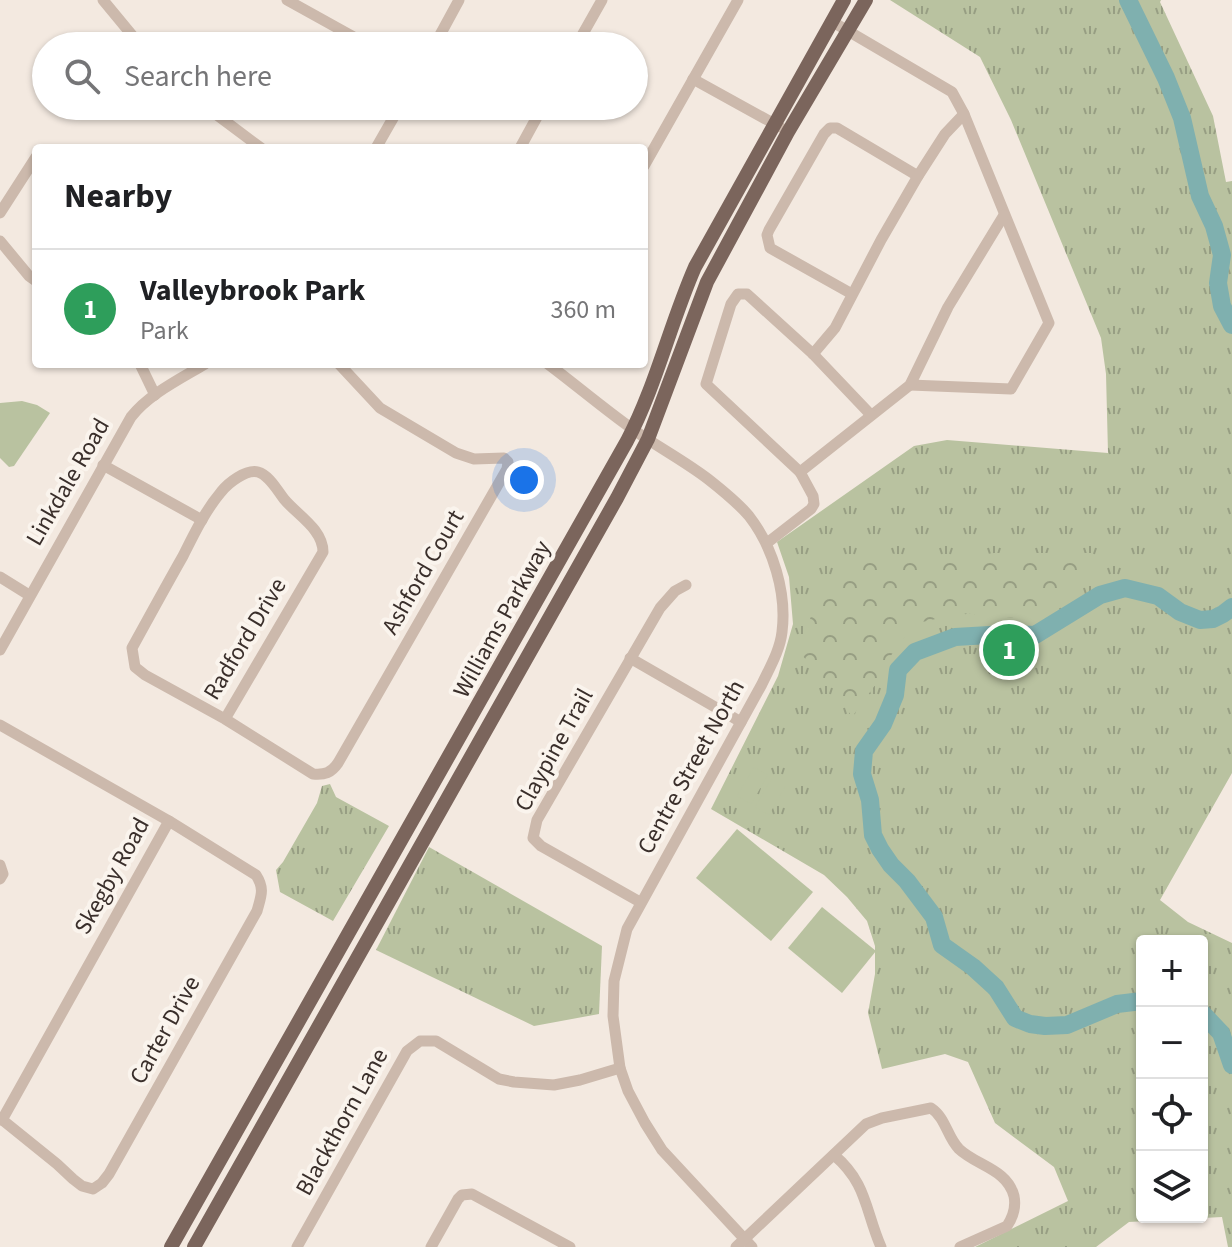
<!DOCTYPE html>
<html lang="en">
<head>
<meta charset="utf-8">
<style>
  body { margin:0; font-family:"Source Sans 3",sans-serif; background:#f2f2f2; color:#202124 }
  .controls { position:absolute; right:24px; bottom:24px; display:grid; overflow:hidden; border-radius:8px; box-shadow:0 2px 6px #0004 }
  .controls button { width:72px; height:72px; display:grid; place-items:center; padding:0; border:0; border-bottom:2px solid #e0e0e0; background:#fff; color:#202124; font:40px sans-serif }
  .you { position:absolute; left:524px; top:480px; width:28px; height:28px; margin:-20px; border:6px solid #fff; border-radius:50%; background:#1a73e8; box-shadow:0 0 0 12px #1a73e833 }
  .badge { display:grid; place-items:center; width:52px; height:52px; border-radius:50%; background:#205a5b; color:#fff; font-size:26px; font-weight:700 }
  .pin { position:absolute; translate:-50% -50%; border:4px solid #fff; box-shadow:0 2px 8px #0006 }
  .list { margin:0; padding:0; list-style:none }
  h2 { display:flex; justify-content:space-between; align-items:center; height:104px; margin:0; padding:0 32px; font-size:34px }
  h2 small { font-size:26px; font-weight:400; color:#757577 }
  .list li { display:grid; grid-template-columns:52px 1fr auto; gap:24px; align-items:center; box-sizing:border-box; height:120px; padding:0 32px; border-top:2px solid #e0e0e0 }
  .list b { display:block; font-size:30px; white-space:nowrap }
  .list p { margin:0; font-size:26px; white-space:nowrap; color:#757577 }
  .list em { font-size:26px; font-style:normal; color:#757577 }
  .icon { flex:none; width:44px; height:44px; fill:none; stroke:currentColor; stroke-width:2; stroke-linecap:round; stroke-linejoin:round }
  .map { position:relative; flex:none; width:1232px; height:1247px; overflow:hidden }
  .search { position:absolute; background:#fff; box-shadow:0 2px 6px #0004; left:32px; top:32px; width:616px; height:88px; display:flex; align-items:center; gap:20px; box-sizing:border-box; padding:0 28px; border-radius:44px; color:#757577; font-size:30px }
  .panel { position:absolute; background:#fff; box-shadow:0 2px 6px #0004; left:32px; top:144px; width:616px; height:224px; border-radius:8px }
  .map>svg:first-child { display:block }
  .grass { fill:url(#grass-tufts); fill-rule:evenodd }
  .forest { fill:url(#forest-crowns) }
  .pitch { fill:#b9c2a0 }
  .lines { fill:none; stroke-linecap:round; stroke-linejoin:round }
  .river { stroke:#7fb0af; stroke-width:18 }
  .minor { stroke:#ccb9ac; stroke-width:11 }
  .major { stroke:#7b655c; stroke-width:14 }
  .labels { text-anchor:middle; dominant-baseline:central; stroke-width:8; stroke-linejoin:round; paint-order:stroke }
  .street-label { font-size:24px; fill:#3a2f2b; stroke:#faf4ed }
</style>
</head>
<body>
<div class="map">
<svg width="1232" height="1247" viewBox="0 0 1232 1247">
  <defs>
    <pattern id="grass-tufts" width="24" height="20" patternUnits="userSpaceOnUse" patternTransform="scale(2)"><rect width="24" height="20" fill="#b9c2a0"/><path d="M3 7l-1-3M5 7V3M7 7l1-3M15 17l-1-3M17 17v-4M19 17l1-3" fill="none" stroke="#979e83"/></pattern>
    <pattern id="forest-crowns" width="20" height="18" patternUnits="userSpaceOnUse" patternTransform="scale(2)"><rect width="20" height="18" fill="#b9c2a0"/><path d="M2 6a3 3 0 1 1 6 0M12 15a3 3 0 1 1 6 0" fill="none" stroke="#979e83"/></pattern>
  </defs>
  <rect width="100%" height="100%" fill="#f3e9e0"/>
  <g class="grass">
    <path d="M890,0H1161L1160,2L1213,116L1226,182L1232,181V773L1160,900L1188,922L1232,943V1247H1228L1222,1217L1129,1222L1096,1247H975L1068,1201L1054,1167L995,1123L968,1062L945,1054L882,1069L868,1013L875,974V946L867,921L847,897L824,875L711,809L778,676L793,624L789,577L777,542L914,446L947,440L1108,453L1106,374L1101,338L1011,120L980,57ZM1142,941H1202V1217H1142Z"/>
    <polygon points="330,784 336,797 389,826 333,921 280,892 276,870 283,862 317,803 322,786"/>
    <polygon points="429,847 602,946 599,1014 534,1026 376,950"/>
  </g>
  <polygon class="forest" points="863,550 945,560 994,553 1092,553 1083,579 1041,618 1001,617 961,613 914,624 892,654 878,681 852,717 834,689 797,650 820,595"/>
  <g class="pitch">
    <polygon points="22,401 37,405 50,413 14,466 9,467 0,458 0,403"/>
    <polygon points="754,767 768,775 751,804 737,796"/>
    <polygon points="772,778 786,785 769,815 755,807"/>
    <polygon points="737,829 813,892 771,941 696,878"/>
    <polygon points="822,907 876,951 842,993 788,948"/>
  </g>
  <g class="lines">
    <g class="river">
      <polyline points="1128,0 1166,78 1182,118 1200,196 1214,226 1222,255 1218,283 1222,306 1232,325"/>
      <polyline points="1142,1001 1117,1004 1067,1025 1045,1026 1030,1024 1015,1018 996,988 973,967 942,945 934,917 907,881 891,865 880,849 873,835 870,800 862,774 864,751 883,724 895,695 898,670 915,652 955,637 1007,634 1035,635 1100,595 1125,588 1158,596 1180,612 1200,620 1213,619 1223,614 1232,607"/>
      <polyline points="1202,1013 1221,1033 1232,1065"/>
    </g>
    <g class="minor">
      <polyline points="103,0 141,46"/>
      <polyline points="287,0 370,46"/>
      <polyline points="831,21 952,92 964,114 1049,323 1011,389 910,385"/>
      <polyline points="434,46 459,0"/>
      <polyline points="576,46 602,0"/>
      <polyline points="693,79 780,127"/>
      <polyline points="205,106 261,148"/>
      <polyline points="376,148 400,106"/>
      <polyline points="520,148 543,106"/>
      <polyline points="644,166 738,0"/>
      <polyline points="0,213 36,157"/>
      <polyline points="0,241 29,276 36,281"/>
      <polyline points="852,294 770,248 767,235 769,230 824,134 830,128 837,128 918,176"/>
      <polyline points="813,354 835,328 881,240 918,176 945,134 964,114"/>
      <polyline points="140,364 155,395"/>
      <path d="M548,364C576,385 603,408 631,428C656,446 683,460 708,479C722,490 738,503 749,516C773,547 787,593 782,632C780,650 770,667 762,684L627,929L614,981L613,1016L620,1068L628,1091L645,1123L662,1150L752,1247"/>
      <polyline points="103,465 202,520"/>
      <polyline points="800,472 910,385 948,307 1004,215"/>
      <polyline points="767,543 811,509 814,504 813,496 800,472 706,384 731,304 738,294 747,294 813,354 871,415"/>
      <polyline points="0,577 29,595"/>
      <path d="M0,650L131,417C149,394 180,379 205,364"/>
      <polyline points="630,658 741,722"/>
      <path d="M225,719L323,552C323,529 297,515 284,499C277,490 269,475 258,472C246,469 228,483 221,492C205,511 194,534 183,556C166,586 149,617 132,648L135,667L145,675L225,719L313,774C325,775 331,773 338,763L507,469L508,462L504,458L474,459L456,453L380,408L339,364"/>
      <path d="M0,725L169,821L256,875C265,889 261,896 257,911L109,1174L102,1183L93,1189L82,1186L73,1179L57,1164L0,1118"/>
      <polyline points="0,865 3,874 0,879"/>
      <polyline points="640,902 541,846 533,838 537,820 660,608 675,591 686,585"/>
      <polyline points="2,1120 169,821"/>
      <path d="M834,1155C867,1183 865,1210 881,1247"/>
      <polyline points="297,1247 407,1051 420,1041 436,1041 499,1079 514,1082 554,1085 580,1080 620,1068"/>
      <polyline points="431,1247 458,1199 462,1195 472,1194 570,1247"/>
      <path d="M736,1247L866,1124L882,1118L931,1108C946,1118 947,1137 959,1149C977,1166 1007,1169 1014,1196C1016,1206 1013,1217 1007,1226L960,1247"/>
    </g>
    <g class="major">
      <path d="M171,1247L627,441C656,386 670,324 695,267L844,0"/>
      <polyline points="194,1247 617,498 648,439 707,282 788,132 866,0"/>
    </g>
  </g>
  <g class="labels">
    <g class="street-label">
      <text transform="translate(68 482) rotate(-60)">Linkdale Road</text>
      <text transform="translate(423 572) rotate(-60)">Ashford Court</text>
      <text transform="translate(502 619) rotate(-61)">Williams Parkway</text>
      <text transform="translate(245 639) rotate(-59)">Radford Drive</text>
      <text transform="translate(554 750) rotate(-61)">Claypine Trail</text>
      <text transform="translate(691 767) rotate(-61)">Centre Street North</text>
      <text transform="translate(112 876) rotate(-61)">Skegby Road</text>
      <text transform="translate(165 1030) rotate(-61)">Carter Drive</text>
      <text transform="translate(342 1122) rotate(-61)">Blackthorn Lane</text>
    </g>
  </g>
</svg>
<div class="controls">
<button>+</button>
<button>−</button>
<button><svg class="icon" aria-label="locate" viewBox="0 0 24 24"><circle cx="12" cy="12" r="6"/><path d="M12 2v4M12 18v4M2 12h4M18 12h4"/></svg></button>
<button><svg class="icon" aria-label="layers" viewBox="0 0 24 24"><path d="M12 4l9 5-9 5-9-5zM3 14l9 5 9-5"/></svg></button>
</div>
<div class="you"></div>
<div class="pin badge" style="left:1009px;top:650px;background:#2e9e5b">1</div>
<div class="search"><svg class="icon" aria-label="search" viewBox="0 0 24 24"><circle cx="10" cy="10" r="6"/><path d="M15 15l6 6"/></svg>Search here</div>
<section class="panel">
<h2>Nearby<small></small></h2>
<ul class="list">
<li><span class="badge" style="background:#2e9e5b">1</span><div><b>Valleybrook Park</b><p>Park</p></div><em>360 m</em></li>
</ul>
</section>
</div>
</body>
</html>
